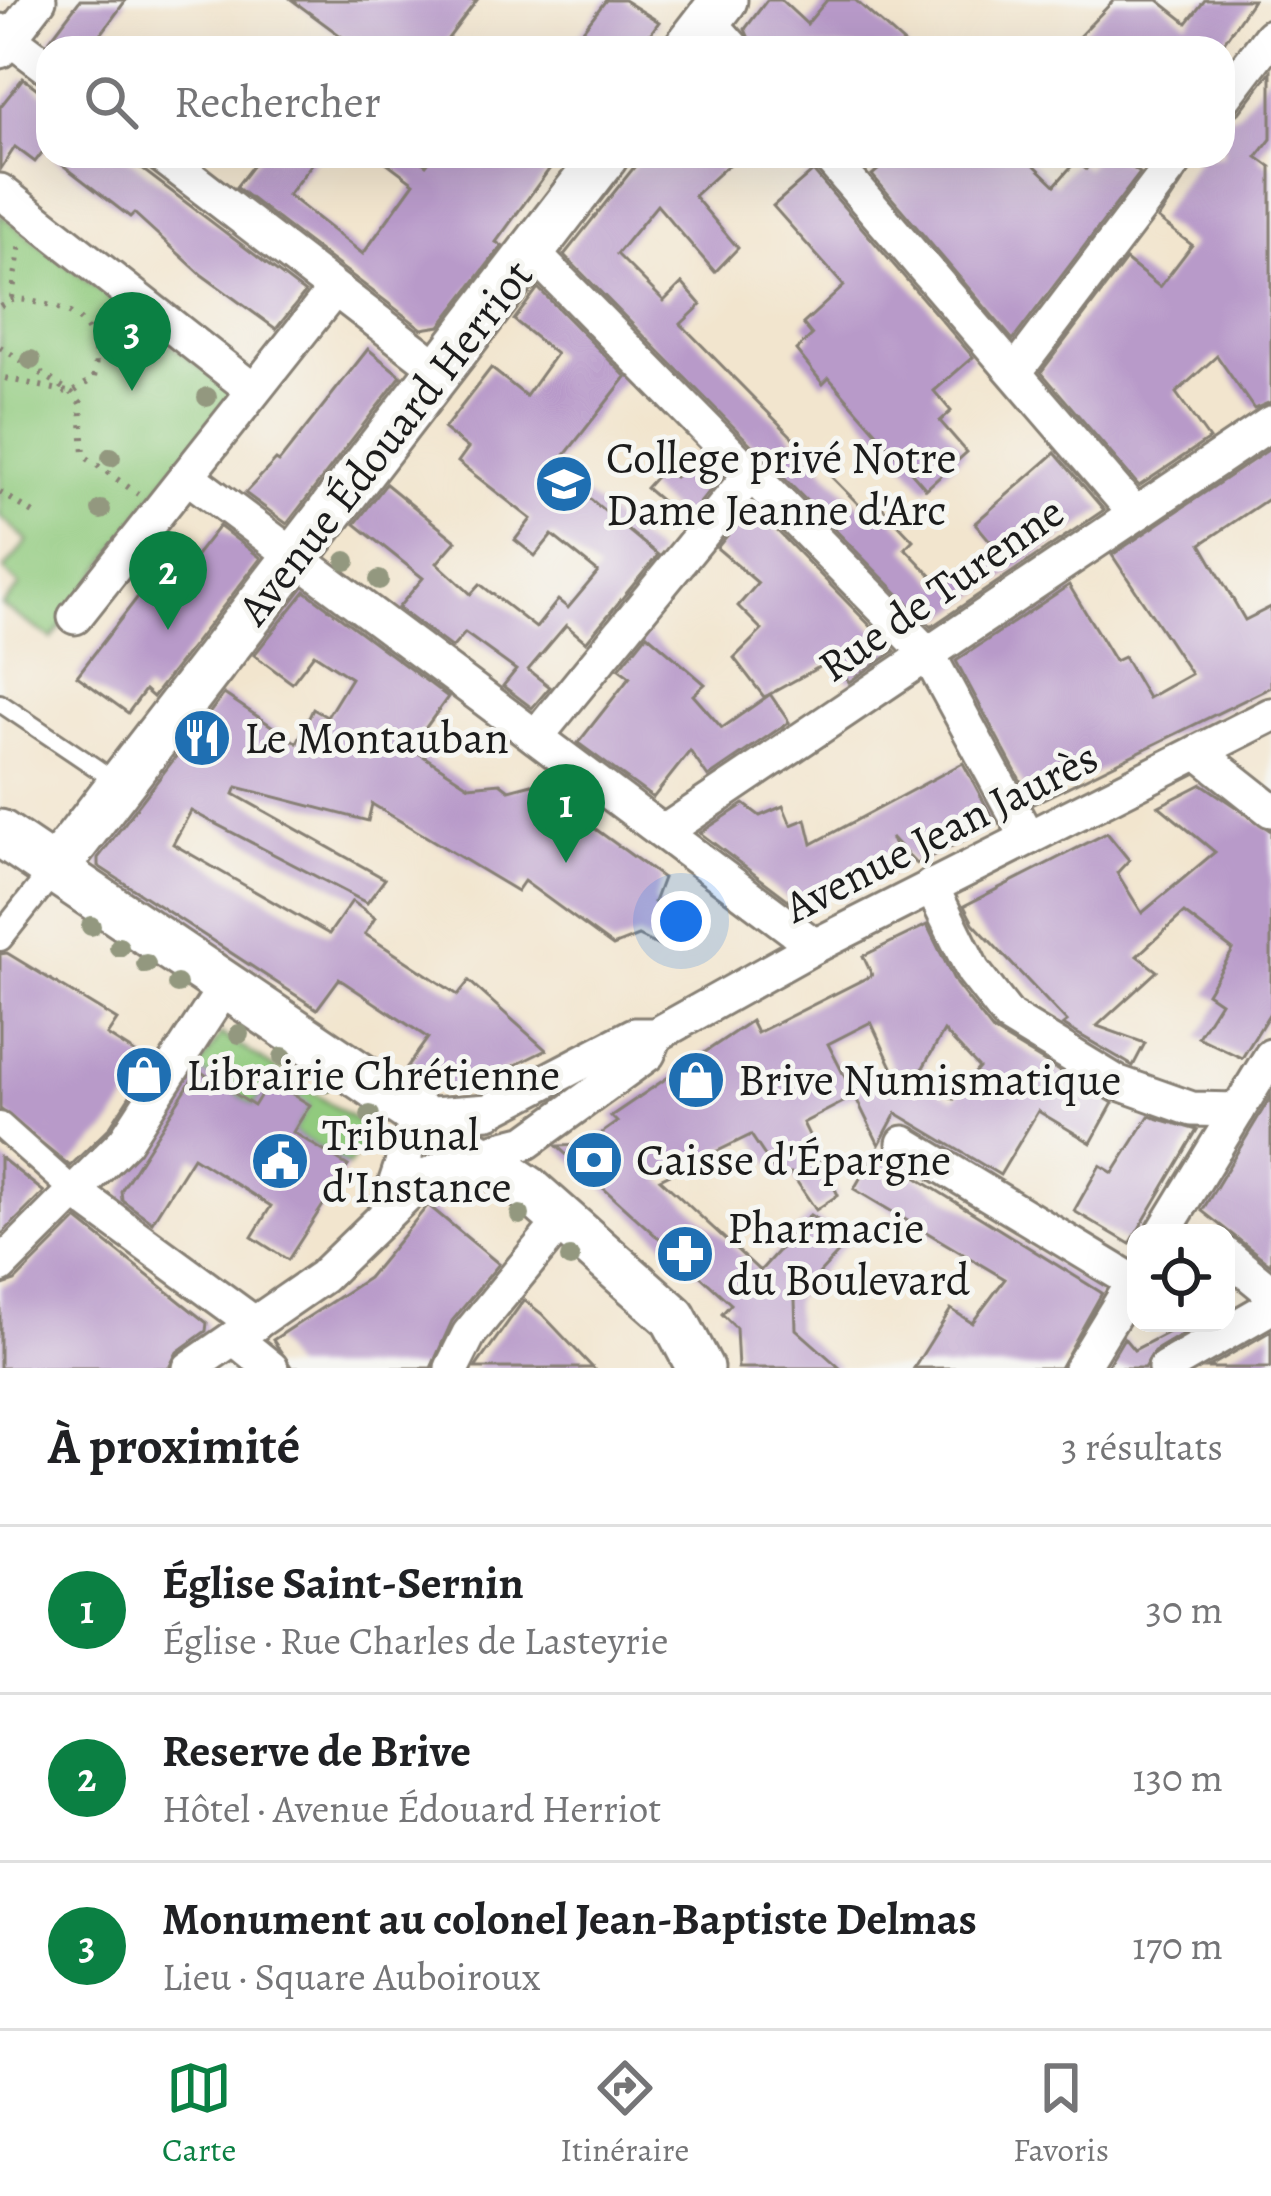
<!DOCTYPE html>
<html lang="fr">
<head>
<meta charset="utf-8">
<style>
  body { margin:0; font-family:Alegreya,serif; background:#f2f2f2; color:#202124 }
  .controls { position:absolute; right:36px; bottom:36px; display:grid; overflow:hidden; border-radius:24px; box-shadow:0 12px 48px #0002 }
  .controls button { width:108px; height:108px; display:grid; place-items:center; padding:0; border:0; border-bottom:3px solid #e0e0e0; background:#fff; color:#202124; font:60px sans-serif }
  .you { position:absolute; left:681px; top:921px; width:42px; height:42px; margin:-30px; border:9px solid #fff; border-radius:50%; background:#1a73e8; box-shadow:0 0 0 18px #1a73e833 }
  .badge { display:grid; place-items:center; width:78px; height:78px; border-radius:50%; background:#0b8043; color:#fff; font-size:39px; font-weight:700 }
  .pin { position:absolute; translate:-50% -99px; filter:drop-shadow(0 3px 6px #0008) }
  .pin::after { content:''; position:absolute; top:63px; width:42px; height:36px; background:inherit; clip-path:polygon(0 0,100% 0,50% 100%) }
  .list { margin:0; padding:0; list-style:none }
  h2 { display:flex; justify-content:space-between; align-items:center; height:156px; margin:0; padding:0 48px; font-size:51px }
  h2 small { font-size:39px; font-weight:400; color:#757577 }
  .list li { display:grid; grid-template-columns:78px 1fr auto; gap:36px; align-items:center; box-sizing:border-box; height:168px; padding:0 48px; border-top:3px solid #e0e0e0 }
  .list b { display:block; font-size:45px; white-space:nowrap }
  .list p { margin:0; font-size:39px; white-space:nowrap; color:#757577 }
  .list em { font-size:39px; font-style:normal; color:#757577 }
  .icon { flex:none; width:66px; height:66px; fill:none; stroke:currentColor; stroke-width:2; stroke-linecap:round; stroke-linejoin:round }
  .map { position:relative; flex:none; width:1271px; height:1368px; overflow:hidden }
  .search { position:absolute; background:#fff; box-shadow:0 12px 48px #0002; left:36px; right:36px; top:36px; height:132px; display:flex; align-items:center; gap:30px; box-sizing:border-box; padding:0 42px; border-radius:36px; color:#757577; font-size:45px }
  .sheet { height:660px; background:#fff }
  nav { display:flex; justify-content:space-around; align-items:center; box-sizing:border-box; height:168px; border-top:3px solid #e0e0e0; background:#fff; font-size:33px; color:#757577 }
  nav a { display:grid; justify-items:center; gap:6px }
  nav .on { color:#0b8043 }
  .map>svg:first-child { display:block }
  .green { fill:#91ca7e; stroke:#56734d; stroke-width:3 }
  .building { fill:#b89ac9; fill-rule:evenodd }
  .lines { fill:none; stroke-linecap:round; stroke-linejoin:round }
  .service-casing { stroke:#878075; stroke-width:22 }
  .pedestrian-casing { stroke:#878075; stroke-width:30 }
  .minor-casing { stroke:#878075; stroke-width:39 }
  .secondary-casing { stroke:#878075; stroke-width:51 }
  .path { stroke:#878075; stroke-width:6; stroke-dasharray:3 9; stroke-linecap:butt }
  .service { stroke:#fff; stroke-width:16 }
  .pedestrian { stroke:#fff; stroke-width:24 }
  .minor { stroke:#fff; stroke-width:33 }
  .secondary { stroke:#fff; stroke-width:45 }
  .tree { fill:#93987f }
  .labels { text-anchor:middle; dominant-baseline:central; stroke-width:10; stroke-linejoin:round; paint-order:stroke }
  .street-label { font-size:45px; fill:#1c1c1c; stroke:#f6f6f2 }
  .poi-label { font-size:45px; fill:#1c1c1c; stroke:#f6f6f2; text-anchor:start }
</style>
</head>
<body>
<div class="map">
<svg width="1271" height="1368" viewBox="0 0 1271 1368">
  <rect width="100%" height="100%" fill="#f6f6f2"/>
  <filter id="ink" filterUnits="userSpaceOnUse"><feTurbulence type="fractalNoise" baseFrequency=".00833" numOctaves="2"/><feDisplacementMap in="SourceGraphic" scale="24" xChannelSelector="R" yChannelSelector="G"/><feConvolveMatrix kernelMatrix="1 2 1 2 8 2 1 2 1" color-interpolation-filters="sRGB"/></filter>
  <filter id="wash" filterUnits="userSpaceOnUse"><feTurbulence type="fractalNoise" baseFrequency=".004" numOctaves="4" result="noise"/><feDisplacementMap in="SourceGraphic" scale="48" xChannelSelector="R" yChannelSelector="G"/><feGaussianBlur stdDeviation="2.7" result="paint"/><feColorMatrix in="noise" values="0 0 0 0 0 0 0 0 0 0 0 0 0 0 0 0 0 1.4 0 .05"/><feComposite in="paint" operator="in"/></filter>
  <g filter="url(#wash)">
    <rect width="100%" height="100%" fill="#f2e5ce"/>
    <g class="green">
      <polygon points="0,214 234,393 148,501 52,639 2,606 20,586 4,570 28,541 0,516"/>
      <polygon points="221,1034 371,1130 348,1166 293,1132 309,1105 270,1080 254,1106 198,1070"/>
    </g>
    <g id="blocks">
      <g class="building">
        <polygon points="80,0 126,0 91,48 58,48 49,41"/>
        <polygon points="292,0 477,0 441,48 357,48"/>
        <polygon points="606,0 624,0 659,22 640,48 569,48"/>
        <polygon points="767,0 781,0 807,24 827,0 855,0 909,48 753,48 745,29"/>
        <polygon points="1114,0 1158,0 1187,23 1205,0 1253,0 1220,48 1068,48"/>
        <polygon points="1271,71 1271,139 1257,157 1271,167 1271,402 1254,409 1217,356 1176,393 1209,439 1139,486 1041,372 1126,260 1160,287 1192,245 1158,219 1200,156 1223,156 1223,120 1239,113"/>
        <polygon points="23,78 48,97 48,145 35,162 15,147 0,170 0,107"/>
        <polygon points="51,156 125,156 305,293 276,329 202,275 134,213 130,217"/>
        <polygon points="260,156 318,156 288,195 363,254 414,183 378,156 414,156 426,165 433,156 559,156 496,242 502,246 440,326 422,329 236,187"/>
        <polygon points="643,156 738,156 694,196 738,248 715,272 657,205 617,254 664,301 682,283 701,305 681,324 871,517 882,507 913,540 905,548 942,587 997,549 975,523 1055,453 1104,510 931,627 564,255"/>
        <polygon points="894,156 1025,156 1055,185 1076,161 1086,169 1096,156 1116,156 1140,173 1013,340 872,175"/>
        <polygon points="813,171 973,357 934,391 951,411 940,421 967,452 926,489 829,378 823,384 796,350 812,335 803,324 844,286 773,206"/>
        <polygon points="538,288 626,377 554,469 658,555 586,642 566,625 528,670 550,687 532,708 503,686 516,670 465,633 452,648 398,608 423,578 355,524 386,484 456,541 437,563 471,594 480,584 536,628 558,600 568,608 598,572 552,535 535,556 515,540 531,519 458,462 468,448 444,429 491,368 526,396 556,354 514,320"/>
        <polygon points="368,349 401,376 287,524 245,493 276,460 279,462"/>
        <polygon points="1271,448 1271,497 1201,544 1245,620 1271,607 1271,687 1033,804 956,661 1069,585 1115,661 1124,657 1148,698 1191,674 1112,555"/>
        <polygon points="699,452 723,475 685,521 646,488 664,468 675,477"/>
        <polygon points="752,505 895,651 849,682 832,660 770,694 789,722 708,777 690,751 653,798 578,743 630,677 619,669 647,634 705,684 693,695 722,728 769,695 764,697 734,658 762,630 738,606 758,583 717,548"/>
        <polygon points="219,526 261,558 153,697 145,690 128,713 77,676 177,546 194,558"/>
        <polygon points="305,591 448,697 411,748 469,786 500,783 509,790 532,784 545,795 556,778 588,803 579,817 663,878 654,902 678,916 661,947 638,936 613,946 524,881 517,891 372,804 368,821 237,787 234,794 385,879 367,903 191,811 173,844 329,934 352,901 375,918 365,934 458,995 469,981 546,1050 471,1087 436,1086 407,1067 428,1038 339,979 317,1009 98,866 98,858 224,694 297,743 313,709 327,717 351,678 314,654 292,683 254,655"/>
        <polygon points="963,763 996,824 916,864 891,837 905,867 844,899 835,880 791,902 700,833 744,804 760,816 783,806 791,825 806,819 812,844"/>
        <polygon points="1202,784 1271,831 1271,1011 1242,1058 1198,1037 1220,1002 1207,993 1233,950 1184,913 1137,956 1157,971 1097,1026 1145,1043 1133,1066 1063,1025 1067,1022 973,923 964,906 1107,833 1129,860 1117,873 1142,913 1215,852 1159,806"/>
        <path d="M927,925L956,984L993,1031L1113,1103L1091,1143L1038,1111L1000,1175L896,1113L879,1145L855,1096L803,1123L838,1195L816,1210L791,1173L781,1180L751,1135L660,1179L760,1271L810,1215L850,1240L795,1300L796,1329L840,1368H738L736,1328L722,1314L731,1304L557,1146L585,1145L617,1122L611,1116L751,1021L757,1033L872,975L863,956ZM871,1022L894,1071L852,1091L828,1044ZM944,1031L979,1068L954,1099L917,1078Z"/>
        <polygon points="7,953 117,1020 107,1035 151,1063 109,1128 70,1166 0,1109 0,954"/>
        <polygon points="198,1070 254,1106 270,1080 310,1105 293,1132 348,1166 288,1260 252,1237 271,1206 193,1157 152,1222 122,1200 121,1191"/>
        <polygon points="1271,1096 1271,1265 1202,1211"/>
        <polygon points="1149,1116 1197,1130 1130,1244 1074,1211 1100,1165 1113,1173"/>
        <polygon points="875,1152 1102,1293 1060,1368 914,1368 951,1309 972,1323 1005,1279 854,1189"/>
        <polygon points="0,1157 44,1192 0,1236"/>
        <polygon points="428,1205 499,1264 452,1321 431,1368 292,1368 273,1340 368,1278"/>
        <polygon points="77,1219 207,1323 206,1331 177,1352 169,1368 0,1368 0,1286 15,1281"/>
        <polygon points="524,1300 542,1314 593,1368 475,1368"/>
        <polygon points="1186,1323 1201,1323 1154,1351 1144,1368 1106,1368 1124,1338 1134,1350"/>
        <polygon points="1271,1331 1271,1368 1207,1368"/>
      </g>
    </g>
  </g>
  <g filter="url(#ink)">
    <use href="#blocks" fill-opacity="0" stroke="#878075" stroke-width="3"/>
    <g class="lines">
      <g class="service-casing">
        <polyline id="service" points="0,703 117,782"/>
      </g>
      <g class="pedestrian-casing">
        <g id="pedestrian">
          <polyline points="0,938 54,870"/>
          <polyline points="0,1125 75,1192"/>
        </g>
      </g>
      <g class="minor-casing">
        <g id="minor">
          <polyline points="708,20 733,48"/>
          <polyline points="0,31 48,67"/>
          <polyline points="0,51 39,0"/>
          <polyline points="1223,99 1271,36"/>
          <polyline points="162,156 443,372"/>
          <polyline points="828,156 1133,511"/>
          <polyline points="0,191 253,390"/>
          <polyline points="532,252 928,654 1028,838"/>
          <polyline points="1016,371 1179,156"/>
          <polyline points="187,476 815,946"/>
          <polyline points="75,617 334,290"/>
          <polyline points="536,737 750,475"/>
          <polyline points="1198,752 1271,810"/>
          <polyline points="664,832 1271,423"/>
          <polyline points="931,886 973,971 1009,1017 1116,1082 1192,1109 1238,1110"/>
          <polyline points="904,1143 1134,1282"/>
          <polyline points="75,1192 255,1324"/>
          <polyline points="387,1209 418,1116 489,1111 634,1035 656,1035 815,946 1271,715"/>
          <polyline points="1163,1233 1271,1056"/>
          <polyline points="1226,1255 1271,1292"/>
          <polyline points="0,1266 125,1141 225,987"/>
          <polyline points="234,1338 271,1368"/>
          <polyline points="190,1368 322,1277 427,1175 476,1155 527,1142 648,1054 656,1035"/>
          <polyline points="452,1368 469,1334 564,1218"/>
          <polyline points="1081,1368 1136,1278"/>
          <polyline points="1165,1368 1271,1307"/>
        </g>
      </g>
      <g class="secondary-casing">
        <g id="secondary">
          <polyline points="687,48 724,0"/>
          <polyline points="0,833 528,1189 673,1317 700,1368"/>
          <polyline points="54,870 605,156"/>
        </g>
      </g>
      <g class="path">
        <polyline points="12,298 20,243"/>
        <path d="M0,306C19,294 27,301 47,305C86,313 101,338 94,378L72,393L0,377"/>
        <polyline points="92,333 122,323"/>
        <polyline points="0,347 72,393 81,403 84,456 138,494"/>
        <polyline points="0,492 35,514"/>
      </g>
      <use href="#service" class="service"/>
      <use href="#pedestrian" class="pedestrian"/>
      <use href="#minor" class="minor"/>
      <use href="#secondary" class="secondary"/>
    </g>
    <g class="tree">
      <circle cx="31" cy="360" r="10"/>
      <circle cx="207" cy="397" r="10"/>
      <circle cx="111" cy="457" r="10"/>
      <circle cx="101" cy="510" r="10"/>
      <circle cx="346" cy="561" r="10"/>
      <circle cx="379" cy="580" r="10"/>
      <circle cx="91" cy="926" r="10"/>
      <circle cx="119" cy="947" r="10"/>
      <circle cx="146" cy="964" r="10"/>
      <circle cx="177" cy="984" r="10"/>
      <circle cx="239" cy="1034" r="10"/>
      <circle cx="283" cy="1057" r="10"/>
      <circle cx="325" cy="1084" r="10"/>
      <circle cx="370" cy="1115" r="10"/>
      <circle cx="520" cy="1215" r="10"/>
      <circle cx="570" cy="1258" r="10"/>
    </g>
  </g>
  <defs>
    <g id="school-disc" transform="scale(3)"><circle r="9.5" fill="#1f6fb2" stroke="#f6f6f2"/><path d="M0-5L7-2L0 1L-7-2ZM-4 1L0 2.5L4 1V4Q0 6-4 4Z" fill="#fff"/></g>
    <g id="restaurant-disc" transform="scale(3)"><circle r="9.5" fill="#1f6fb2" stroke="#f6f6f2"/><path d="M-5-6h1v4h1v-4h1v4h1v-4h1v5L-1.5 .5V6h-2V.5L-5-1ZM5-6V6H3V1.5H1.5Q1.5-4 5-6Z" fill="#fff"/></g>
    <g id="shop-disc" transform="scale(3)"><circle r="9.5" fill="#1f6fb2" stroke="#f6f6f2"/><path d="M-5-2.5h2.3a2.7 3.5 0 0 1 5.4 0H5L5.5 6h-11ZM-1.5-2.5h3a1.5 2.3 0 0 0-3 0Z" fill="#fff"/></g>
    <g id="bank-disc" transform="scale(3)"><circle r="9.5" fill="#1f6fb2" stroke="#f6f6f2"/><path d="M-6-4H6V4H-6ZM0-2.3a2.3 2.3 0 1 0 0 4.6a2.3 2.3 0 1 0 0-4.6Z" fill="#fff"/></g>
    <g id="civic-disc" transform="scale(3)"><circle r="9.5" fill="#1f6fb2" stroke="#f6f6f2"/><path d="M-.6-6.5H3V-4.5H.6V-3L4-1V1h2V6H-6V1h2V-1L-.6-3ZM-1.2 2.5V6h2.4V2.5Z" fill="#fff"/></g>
    <g id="pharmacy-disc" transform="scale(3)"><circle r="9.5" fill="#1f6fb2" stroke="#f6f6f2"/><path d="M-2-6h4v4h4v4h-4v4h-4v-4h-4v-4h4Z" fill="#fff"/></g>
  </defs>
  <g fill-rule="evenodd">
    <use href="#school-disc" x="564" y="484"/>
    <use href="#restaurant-disc" x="202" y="738"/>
    <use href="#shop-disc" x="144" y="1075"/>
    <use href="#shop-disc" x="696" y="1080"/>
    <use href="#bank-disc" x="594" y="1160"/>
    <use href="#civic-disc" x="280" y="1161"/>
    <use href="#pharmacy-disc" x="685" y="1254"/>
  </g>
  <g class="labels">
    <g class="street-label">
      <text transform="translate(385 442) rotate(-52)">Avenue Édouard Herriot</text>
      <text transform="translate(941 589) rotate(-35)">Rue de Turenne</text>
      <text transform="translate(941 832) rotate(-27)">Avenue Jean Jaurès</text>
    </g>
    <g class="poi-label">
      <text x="606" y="458">College privé Notre<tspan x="606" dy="52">Dame Jeanne d'Arc</tspan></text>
      <text x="244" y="738">Le Montauban</text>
      <text x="186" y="1075">Librairie Chrétienne</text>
      <text x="738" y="1080">Brive Numismatique</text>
      <text x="322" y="1135">Tribunal<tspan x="322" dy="52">d'Instance</tspan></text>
      <text x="636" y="1160">Caisse d'Épargne</text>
      <text x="727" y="1228">Pharmacie<tspan x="727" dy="52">du Boulevard</tspan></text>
    </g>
  </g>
</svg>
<div class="controls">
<button><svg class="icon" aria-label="locate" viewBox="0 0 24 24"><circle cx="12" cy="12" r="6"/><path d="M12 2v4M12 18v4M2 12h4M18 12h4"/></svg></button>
</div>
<div class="you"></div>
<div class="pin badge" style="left:566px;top:863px">1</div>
<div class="pin badge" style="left:168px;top:630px">2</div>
<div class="pin badge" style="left:132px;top:391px">3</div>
<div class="search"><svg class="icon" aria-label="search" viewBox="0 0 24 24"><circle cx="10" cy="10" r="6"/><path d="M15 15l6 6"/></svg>Rechercher</div>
</div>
<section class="sheet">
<h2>À proximité<small>3 résultats</small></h2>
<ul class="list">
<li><span class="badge">1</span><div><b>Église Saint-Sernin</b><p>Église · Rue Charles de Lasteyrie</p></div><em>30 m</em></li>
<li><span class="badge">2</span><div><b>Reserve de Brive</b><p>Hôtel · Avenue Édouard Herriot</p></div><em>130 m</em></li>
<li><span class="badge">3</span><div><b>Monument au colonel Jean-Baptiste Delmas</b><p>Lieu · Square Auboiroux</p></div><em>170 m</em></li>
</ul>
</section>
<nav>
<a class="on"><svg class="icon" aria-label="map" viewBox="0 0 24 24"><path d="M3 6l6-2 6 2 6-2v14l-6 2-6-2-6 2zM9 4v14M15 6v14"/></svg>Carte</a>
<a><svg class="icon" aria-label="directions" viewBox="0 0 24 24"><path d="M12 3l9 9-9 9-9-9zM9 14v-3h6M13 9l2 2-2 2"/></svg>Itinéraire</a>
<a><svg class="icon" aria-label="saved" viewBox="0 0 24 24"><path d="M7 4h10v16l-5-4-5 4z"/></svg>Favoris</a>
</nav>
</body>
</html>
